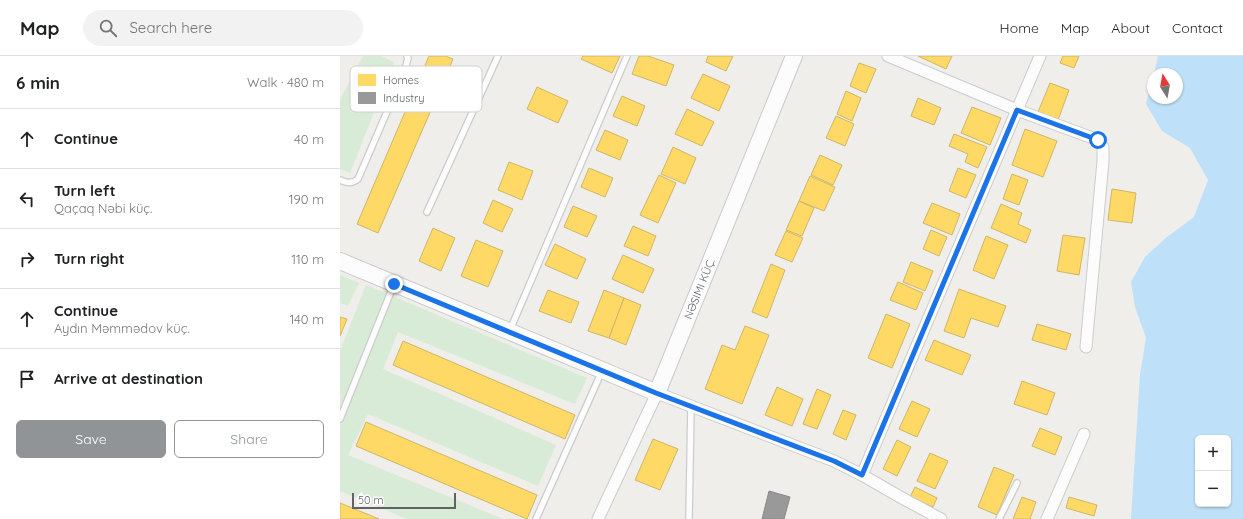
<!DOCTYPE html>
<html lang="en">
<head>
<meta charset="utf-8">
<style>
  body { margin:0; font-family:Quicksand,sans-serif; background:#f2f2f2; color:#202124 }
  .controls { position:absolute; right:12px; bottom:12px; display:grid; overflow:hidden; border-radius:6px; box-shadow:0 1px 3px #0004 }
  .controls button { width:36px; height:36px; display:grid; place-items:center; padding:0; border:0; border-bottom:1px solid #e0e0e0; background:#fff; color:#202124; font:20px sans-serif }
  .compass { position:absolute; left:807px; top:12px; width:36px; height:36px; border-radius:50%; background:#fff; box-shadow:0 1px 3px #0004; rotate:349deg }
  .scale { position:absolute; left:12px; bottom:10px; width:104px; box-sizing:border-box; padding-left:4px; border:2px solid #5f6368; border-top:0; font-size:11px; line-height:14px; white-space:nowrap; color:#5f6368; -webkit-text-stroke:3px #fff; paint-order:stroke }
  .stop { position:absolute; width:12px; height:12px; margin:-9px; border:3px solid #1a73e8; border-radius:50%; background:#fff }
  .stop.end { background:#1a73e8; border-color:#fff; box-shadow:0 1px 4px #0008 }
  .list { margin:0; padding:0; list-style:none }
  h2 { display:flex; justify-content:space-between; align-items:center; height:52px; margin:0; padding:0 16px; font-size:17px }
  h2 small { font-size:13px; font-weight:400; color:#757577 }
  .list li { display:grid; grid-template-columns:26px 1fr auto; gap:12px; align-items:center; box-sizing:border-box; height:60px; padding:0 16px; border-top:1px solid #e0e0e0 }
  .list b { display:block; font-size:15px; white-space:nowrap }
  .list p { margin:0; font-size:13px; white-space:nowrap; color:#757577 }
  .list em { font-size:13px; font-style:normal; color:#757577 }
  .actions { display:flex; gap:8px; padding:12px 16px }
  .actions a { flex:1; padding:9px 0; border:1px solid #919496; border-radius:6px; text-align:center; font-size:14px; color:#919496 }
  .actions .main { background:#919496; color:#fff }
  .icon { flex:none; width:22px; height:22px; fill:none; stroke:currentColor; stroke-width:2; stroke-linecap:round; stroke-linejoin:round }
  .map { position:relative; flex:none; width:903px; height:463px; overflow:hidden }
  header { display:flex; align-items:center; gap:24px; box-sizing:border-box; height:56px; padding:0 20px; background:#fff; border-bottom:1px solid #e0e0e0 }
  header strong { font-size:19px }
  nav { display:flex; gap:22px; margin-inline-start:auto; font-size:14px }
  .search { width:280px; height:36px; background:#f2f2f2; display:flex; align-items:center; gap:10px; box-sizing:border-box; padding:0 14px; border-radius:22px; color:#757577; font-size:15px }
  main { display:flex }
  aside { flex:1; background:#fff }
  .map>svg:first-child { display:block }
  .green { fill:#d8ebd6 }
  .water { fill:#bfe0f9; fill-rule:evenodd }
  .homes { fill:#ffd966; stroke:#cfb667 }
  .industry { fill:#999; stroke:#88898a }
  .lines { fill:none; stroke-linecap:round; stroke-linejoin:round }
  .lane-casing { stroke:#cbcccc; stroke-width:8 }
  .street-casing { stroke:#cbcccc; stroke-width:13 }
  .secondary-casing { stroke:#cacacb; stroke-width:18 }
  .lane { stroke:#fdfcfc; stroke-width:5.5 }
  .street { stroke:#fdfcfc; stroke-width:11 }
  .secondary { stroke:#fdfcfc; stroke-width:16 }
  .route { stroke:#1a73e8; stroke-width:5 }
  .labels { text-anchor:middle; dominant-baseline:central; stroke-width:4; stroke-linejoin:round; paint-order:stroke }
  .street-label { font-size:11px; fill:#5f6368; stroke:#fff }
  .key { fill:#fff; stroke:#cfd0d2; stroke-width:1 }
  .key-label { font-size:11px; fill:#5f6368 }
</style>
</head>
<body>
<header>
<strong>Map</strong>
<div class="search"><svg class="icon" aria-label="search" viewBox="0 0 24 24"><circle cx="10" cy="10" r="6"/><path d="M15 15l6 6"/></svg>Search here</div>
<nav><a>Home</a><a>Map</a><a>About</a><a>Contact</a></nav>
</header>
<main>
<aside>
<h2>6 min<small>Walk · 480 m</small></h2>
<ul class="list">
<li><svg class="icon" aria-label="ahead" viewBox="0 0 24 24"><path d="M12 20V5M6 11l6-6 6 6"/></svg><div><b>Continue</b></div><em>40 m</em></li>
<li><svg class="icon" aria-label="left" viewBox="0 0 24 24"><path d="M17 20v-9H6M10 6l-5 5 5 5"/></svg><div><b>Turn left</b><p>Qaçaq Nəbi küç.</p></div><em>190 m</em></li>
<li><svg class="icon" aria-label="right" viewBox="0 0 24 24"><path d="M7 20v-9h11M14 6l5 5-5 5"/></svg><div><b>Turn right</b></div><em>110 m</em></li>
<li><svg class="icon" aria-label="ahead" viewBox="0 0 24 24"><path d="M12 20V5M6 11l6-6 6 6"/></svg><div><b>Continue</b><p>Aydın Məmmədov küç.</p></div><em>140 m</em></li>
<li><svg class="icon" aria-label="arrive" viewBox="0 0 24 24"><path d="M6 21V4h12l-3 4 3 4H6"/></svg><div><b>Arrive at destination</b></div></li>
</ul>
<div class="actions"><a class="main">Save</a><a>Share</a></div>
</aside>
<div class="map">
<svg width="903" height="463" viewBox="0 0 903 463">
  <rect width="100%" height="100%" fill="#efeeea"/>
  <g class="green">
    <polygon points="23,0 41,0 54,6 10,117 0,113 0,44"/>
    <polygon points="0,219 19,227 8,250 0,247"/>
    <polygon points="26,229 247,322 235,348 58,276 43,313 216,389 198,430 28,358 8,399 163,463 67,463 0,435 0,295"/>
  </g>
  <path class="water" d="M818,0H903V463H791L800,319L806,282L795,251L791,226L805,201L827,181L854,161L868,124L850,92L822,75L806,48L813,20V42H837V18H814ZM858,382H888V448H858Z"/>
  <g class="homes">
    <polygon points="89,0 105,0 113,3 38,177 17,168"/>
    <polygon points="243,0 280,0 272,17 241,3"/>
    <polygon points="299,0 308,0 334,9 326,30 292,18"/>
    <polygon points="368,0 393,0 386,15 366,6"/>
    <polygon points="578,0 612,0 606,13"/>
    <polygon points="723,0 739,0 734,12 720,7"/>
    <polygon points="519,7 536,13 526,37 510,30"/>
    <polygon points="363,18 390,30 379,55 351,42"/>
    <polygon points="710,27 729,34 718,64 698,56"/>
    <polygon points="197,31 228,45 218,67 187,53"/>
    <polygon points="506,35 521,42 512,65 497,58"/>
    <polygon points="282,40 305,50 297,70 273,60"/>
    <polygon points="578,42 601,52 594,69 571,60"/>
    <polygon points="632,51 661,62 650,89 621,77"/>
    <polygon points="347,53 374,66 362,90 335,78"/>
    <polygon points="496,60 514,68 505,90 486,82"/>
    <polygon points="685,73 717,85 703,121 672,109"/>
    <polygon points="265,74 288,84 280,104 256,94"/>
    <polygon points="614,78 647,91 638,112 625,106 628,98 609,90"/>
    <polygon points="333,91 356,102 345,128 321,118"/>
    <polygon points="480,99 502,109 493,129 471,119"/>
    <polygon points="169,106 193,115 182,144 158,134"/>
    <polygon points="249,112 273,122 265,141 241,131"/>
    <polygon points="618,112 636,119 626,142 609,135"/>
    <polygon points="672,118 688,124 679,149 663,143"/>
    <polygon points="319,119 336,127 318,167 300,159"/>
    <polygon points="470,120 495,131 484,155 459,145"/>
    <polygon points="772,133 796,137 792,167 768,164"/>
    <polygon points="153,144 173,153 162,176 143,167"/>
    <polygon points="459,145 474,152 462,180 446,174"/>
    <polygon points="592,147 620,158 612,179 583,167"/>
    <polygon points="661,148 682,157 678,168 691,174 686,187 651,172"/>
    <polygon points="233,150 257,160 247,181 224,171"/>
    <polygon points="293,170 316,180 308,200 284,190"/>
    <polygon points="93,172 115,182 101,215 79,205"/>
    <polygon points="591,174 607,181 599,200 583,193"/>
    <polygon points="446,175 463,182 452,206 435,199"/>
    <polygon points="723,179 745,182 739,219 717,215"/>
    <polygon points="646,180 668,189 654,223 633,214"/>
    <polygon points="136,184 163,195 148,231 121,220"/>
    <polygon points="215,188 246,203 237,223 205,209"/>
    <polygon points="283,199 314,213 303,237 272,223"/>
    <polygon points="571,206 593,215 585,235 563,226"/>
    <polygon points="431,208 445,214 427,262 412,256"/>
    <polygon points="558,226 583,237 576,254 550,244"/>
    <polygon points="619,233 666,250 658,271 631,262 624,282 604,275"/>
    <polygon points="208,234 239,246 231,267 199,255"/>
    <polygon points="264,234 284,242 269,282 248,275"/>
    <polygon points="284,242 301,249 286,289 269,282"/>
    <polygon points="546,258 570,268 552,312 528,302"/>
    <polygon points="0,261 7,263 0,280"/>
    <polygon points="697,268 731,278 726,294 692,284"/>
    <polygon points="405,270 429,279 402,348 365,333 382,289 395,294"/>
    <polygon points="594,284 631,299 622,319 585,304"/>
    <polygon points="63,285 235,359 225,383 53,309"/>
    <polygon points="682,325 715,337 707,359 674,348"/>
    <polygon points="437,331 463,343 452,370 425,359"/>
    <polygon points="477,333 491,339 477,373 463,368"/>
    <polygon points="572,345 590,353 577,381 559,373"/>
    <polygon points="503,354 516,359 506,384 493,378"/>
    <polygon points="26,366 197,439 187,463 16,390"/>
    <polygon points="700,372 722,381 715,399 692,390"/>
    <polygon points="313,383 338,393 320,434 295,424"/>
    <polygon points="557,384 571,391 557,420 543,413"/>
    <polygon points="590,397 608,405 595,433 577,425"/>
    <polygon points="654,411 674,419 657,459 638,451"/>
    <polygon points="575,431 597,442 593,451 570,441"/>
    <polygon points="682,441 696,446 690,463 673,463"/>
    <polygon points="729,441 757,449 754,460 726,452"/>
    <polygon points="0,447 39,463 0,463"/>
  </g>
  <polygon class="industry" points="429,435 450,441 444,463 422,463"/>
  <g class="lines">
    <g class="lane-casing">
      <g id="lane">
        <path d="M0,124C7,127 12,128 18,123L65,14L68,2L67,0"/>
        <polyline points="87,156 158,0"/>
        <polyline points="170,274 287,0"/>
        <polyline points="0,363 54,228"/>
        <polyline points="196,463 262,315"/>
        <polyline points="349,463 351,350"/>
        <polyline points="659,463 677,427"/>
      </g>
    </g>
    <g class="street-casing">
      <g id="street">
        <polyline points="548,0 677,54 758,84 763,91 763,105 746,291"/>
        <polyline points="522,419 700,0"/>
        <polyline points="258,463 317,337 494,405 522,419 562,442 601,463"/>
        <polyline points="707,463 744,378"/>
      </g>
    </g>
    <g class="secondary-casing">
      <g id="secondary">
        <path id="s1" d="M0,205L317,337L454,0"/>
      </g>
    </g>
    <use href="#lane" class="lane"/>
    <use href="#street" class="street"/>
    <use href="#secondary" class="secondary"/>
  </g>
  <g class="lines">
    <polyline class="route" points="54,228 316,337 494,405 522,419 677,54 758,84"/>
  </g>
  <g class="labels">
    <g class="street-label">
      <text stroke="none"><textPath href="#s1" startOffset="456">NƏSIMI KÜÇ.</textPath></text>
    </g>
  </g>
  <rect x="10" y="10" width="132" height="46" rx="6" class="key"/>
  <rect x="18" y="18" width="18" height="12" fill="#ffd966"/>
  <rect x="18" y="36" width="18" height="12" fill="#999"/>
  <g class="key-label">
    <text x="43" y="28">Homes</text>
    <text x="43" y="46">Industry</text>
  </g>
</svg>
<div class="controls">
<button>+</button>
<button>−</button>
</div>
<svg class="compass" viewBox="-18 -18 36 36"><path d="M0-13l5 13h-10z" fill="#e53935"/><path d="M0 13l5-13h-10z" fill="#757577"/></svg>
<div class="scale">50 m</div>
<div class="stop" style="left:758px;top:84px"></div>
<div class="stop end" style="left:54px;top:228px"></div>
</div>
</main>
</body>
</html>
